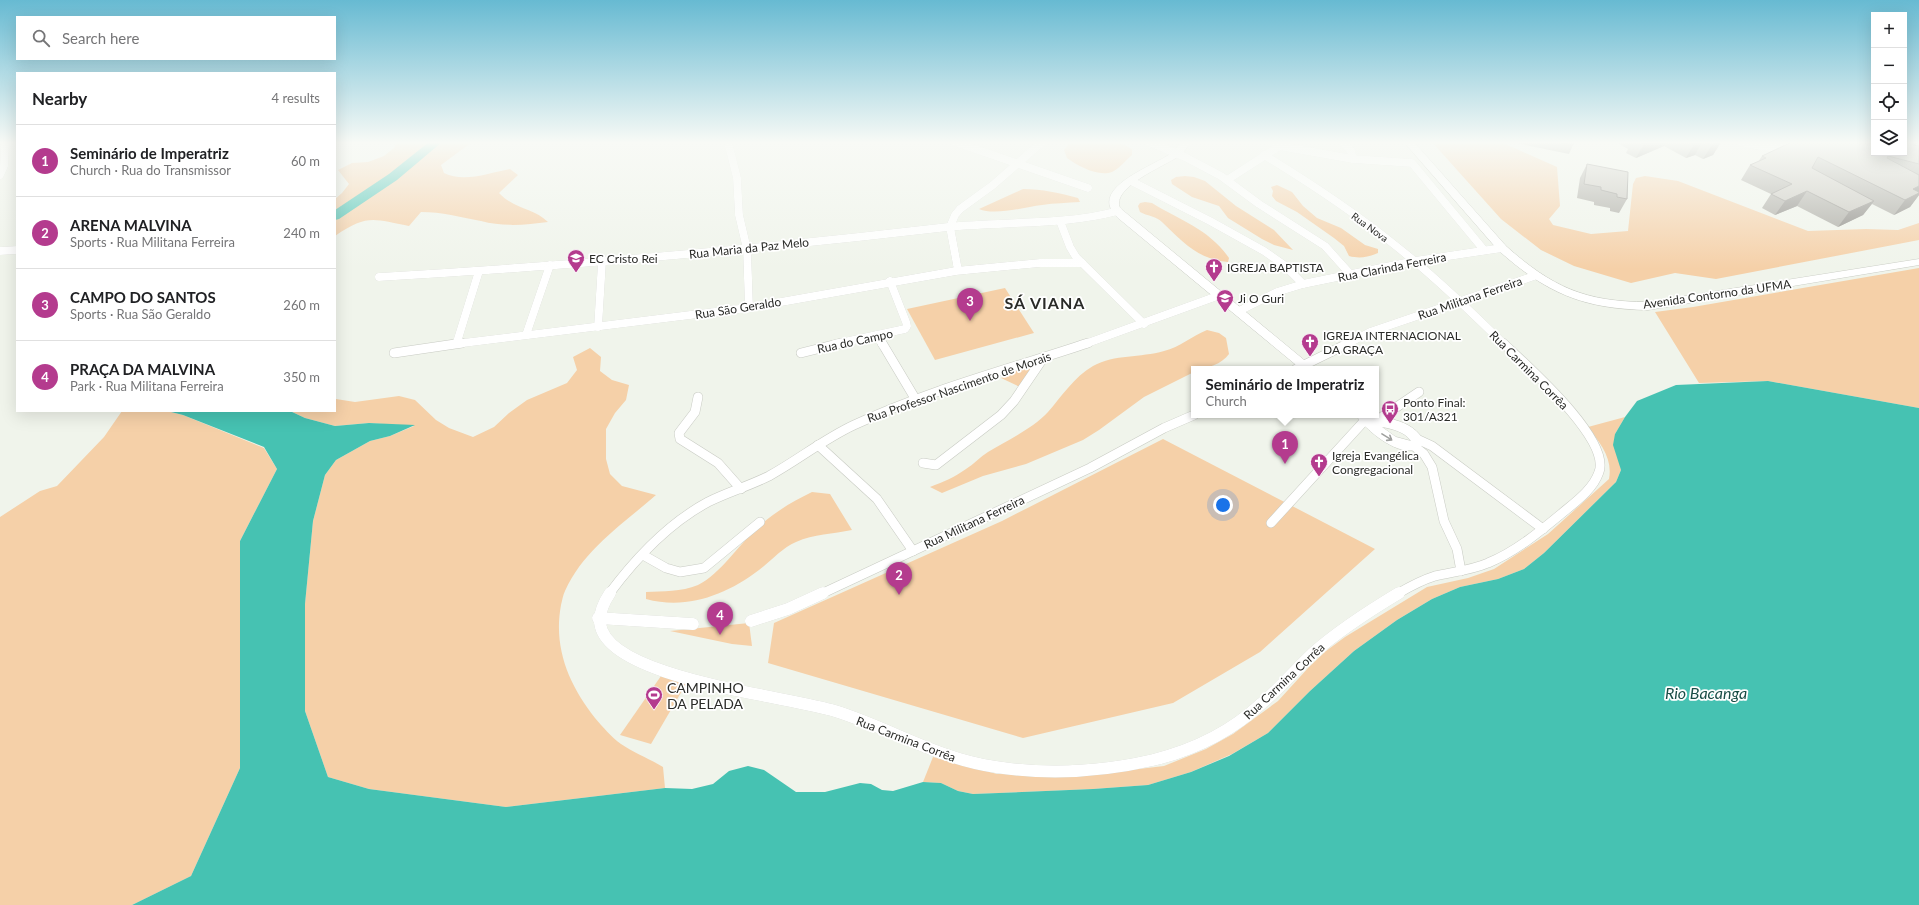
<!DOCTYPE html>
<html lang="en">
<head>
<meta charset="utf-8">
<style>
  body { margin:0; font-family:Lato,sans-serif; background:#f2f2f2; color:#202124 }
  .controls { position:absolute; right:12px; top:12px; display:grid; overflow:hidden; border-radius:0px; box-shadow:0 4px 16px #0002 }
  .controls button { width:36px; height:36px; display:grid; place-items:center; padding:0; border:0; border-bottom:1px solid #e0e0e0; background:#fff; color:#202124; font:20px sans-serif }
  .you { position:absolute; left:1223px; top:505px; width:14px; height:14px; margin:-10px; border:3px solid #fff; border-radius:50%; background:#1a73e8; box-shadow:0 0 0 6px #1a73e833 }
  .badge { display:grid; place-items:center; width:26px; height:26px; border-radius:50%; background:#b43b8e; color:#fff; font-size:13px; font-weight:700 }
  .pin { position:absolute; translate:-50% -33px; filter:drop-shadow(0 1px 2px #0008) }
  .pin::after { content:''; position:absolute; top:21px; width:14px; height:12px; background:inherit; clip-path:polygon(0 0,100% 0,50% 100%) }
  .popup { position:absolute; left:1191px; top:366px; width:188px; height:52px; box-sizing:border-box; display:grid; place-content:center; border-radius:0px; background:#fff; filter:drop-shadow(0 1px 3px #0005); font-size:13px; white-space:nowrap; color:#757577 }
  .popup b { font-size:15px; color:#202124 }
  .popup::after { content:''; position:absolute; left:50%; top:100%; margin-left:-8px; border:8px solid transparent; border-top-color:#fff }
  .list { margin:0; padding:0; list-style:none }
  h2 { display:flex; justify-content:space-between; align-items:center; height:52px; margin:0; padding:0 16px; font-size:17px }
  h2 small { font-size:13px; font-weight:400; color:#757577 }
  .list li { display:grid; grid-template-columns:26px 1fr auto; gap:12px; align-items:center; box-sizing:border-box; height:72px; padding:0 16px; border-top:1px solid #e0e0e0 }
  .list b { display:block; font-size:15px; white-space:nowrap }
  .list p { margin:0; font-size:13px; white-space:nowrap; color:#757577 }
  .list em { font-size:13px; font-style:normal; color:#757577 }
  .icon { flex:none; width:22px; height:22px; fill:none; stroke:currentColor; stroke-width:2; stroke-linecap:round; stroke-linejoin:round }
  .map { position:relative; flex:none; width:1919px; height:905px; overflow:hidden }
  .search { position:absolute; background:#fff; box-shadow:0 4px 16px #0002; left:16px; top:16px; width:320px; height:44px; display:flex; align-items:center; gap:10px; box-sizing:border-box; padding:0 14px; border-radius:0px; color:#757577; font-size:15px }
  .panel { position:absolute; background:#fff; box-shadow:0 4px 16px #0002; left:16px; top:72px; width:320px; height:340px; border-radius:0px }
  .map>svg:first-child { display:block }
  .green { fill:#f5d0a8 }
  .water { fill:#46c2b2 }
  .lines { fill:none; stroke-linecap:round; stroke-linejoin:round }
  .river { fill:#46c2b2; fill-rule:evenodd }
  .street-far2-casing { stroke:#c8cbc3; stroke-width:8 }
  .street-far1-casing { stroke:#c8cbc3; stroke-width:10 }
  .street-casing { stroke:#c8cbc3; stroke-width:12 }
  .secondary-casing { stroke:#c8cbc3; stroke-width:1 }
  .street-far2 { stroke:#fff; stroke-width:8 }
  .street-far1 { stroke:#fff; stroke-width:9 }
  .street { stroke:#fff; stroke-width:12 }
  .secondary { fill:#fff; fill-rule:evenodd }
  .wall { fill:#aaa9a2 }
  .shaded-wall { fill:#8b8984 }
  .building { fill:#c6c4bc; stroke:#8b8984 }
  .oneway { stroke:#9fa09e }
  .labels { text-anchor:middle; dominant-baseline:central; stroke-width:3.5; stroke-linejoin:round; paint-order:stroke }
  .far-street-label { font-size:10px; fill:#2a2b28; stroke:#fff }
  .street-label { font-size:12px; fill:#2a2b28; stroke:#fff }
  .poi-label { font-size:12px; fill:#2a2b28; stroke:#fff; text-anchor:start }
  .near-poi-label { font-size:14px; fill:#2a2b28; stroke:#fff; text-anchor:start }
  .district-label { font-size:16px; font-weight:bold; letter-spacing:1px; fill:#2a2b28; stroke:#fff }
  .near-water-label { font-size:16px; font-style:italic; fill:#194e47; stroke:#fff }
</style>
</head>
<body>
<div class="map">
<svg width="1919" height="905" viewBox="0 0 1919 905">
  <rect width="100%" height="100%" fill="#f0f4eb"/>
  <g class="green">
    <path d="M396,142H472L441,165L444,173C464,183 488,173 510,169L518,175L499,193C514,209 534,208 548,222C526,225 503,227 481,221C460,217 442,212 421,212L409,226C373,219 367,214 335,236V199L342,193L349,184L338,170L352,163L368,162L384,156L395,147Z"/>
    <path d="M1071,142H1119L1132,149V155C1126,160 1119,169 1112,172C1098,177 1078,166 1067,158L1064,150Z"/>
    <polygon points="1432,142 1501,142 1557,167 1560,206 1549,219 1553,225 1591,234 1628,231 1633,184 1636,178 1645,176 1678,181 1808,231 1866,229 1898,230 1919,223 1919,240 1716,279 1675,273 1631,283 1574,266 1541,250 1501,219"/>
    <polygon points="1185,176 1194,177 1205,181 1236,206 1274,230 1293,250 1274,245 1262,239 1228,218 1219,206 1192,197 1172,184 1171,180 1176,177"/>
    <path d="M1277,185L1292,192L1303,206L1317,218L1341,228L1365,245L1378,249V253C1368,257 1360,259 1349,256L1344,246L1334,238L1297,212L1276,201L1272,196L1273,191L1271,187Z"/>
    <path d="M1023,189C1042,189 1060,193 1078,198L1080,202C1067,203 1054,203 1042,205C1024,207 995,216 979,209Z"/>
    <path d="M1145,202L1152,203C1181,221 1209,229 1229,258L1228,262C1197,259 1183,242 1162,222C1156,216 1147,216 1140,212L1138,206L1140,203Z"/>
    <polygon points="1919,268 1919,408 1768,381 1699,383 1655,312 1693,307"/>
    <polygon points="1005,288 1034,333 935,360 907,309"/>
    <path d="M1207,330L1219,333L1226,338L1229,354C1222,364 1207,369 1194,369V372L1144,397L1099,430L1083,440L1026,464L983,476L942,493L930,487C943,482 955,477 966,469C974,464 980,457 988,452C1008,440 1032,429 1048,412C1062,396 1074,377 1093,366C1115,354 1140,358 1164,351C1180,347 1192,336 1207,330Z"/>
    <path d="M590,348L601,357L600,371L612,380L629,385L626,400L615,413L606,429V459L610,474L622,486L656,495C623,524 584,549 565,591C563,595 562,601 561,605C553,648 569,685 595,718C603,727 611,737 621,744C634,753 650,759 663,767L665,788L506,807L369,789L328,777L305,711V604L313,521L325,475L336,460L370,441L390,436L414,426L369,423L335,426L305,418L290,411H335V397L336,399L355,402L399,396L415,400L436,420L449,428L473,437L494,427L509,413L527,400L567,383L577,370L573,357Z"/>
    <polygon points="1041,367 1022,388 1001,378 1018,370"/>
    <polygon points="122,411 167,411 183,415 264,448 277,469 240,541 240,768 191,876 132,905 0,905 0,517 40,491 57,486 104,437"/>
    <path d="M1625,417L1615,434L1621,470L1616,482L1544,553L1524,569L1498,579L1460,587L1432,599L1397,620L1354,651L1310,691L1268,733L1232,754L1191,772L1148,785L1093,789L973,794L958,791L941,783L923,782L933,757L997,774L1088,775L1164,766L1206,749L1233,734L1278,701L1309,667L1326,651L1345,637L1427,587L1468,578L1494,569L1548,534L1609,479C1613,458 1600,443 1588,427Z"/>
    <polygon points="1163,439 1375,549 1260,652 1173,703 1023,738 768,663 774,623 1002,521"/>
    <path d="M812,492L830,494L852,530C833,534 814,534 796,542C782,548 771,561 759,570C726,595 687,610 646,599V592C663,591 681,592 698,585C720,574 738,546 756,529C772,514 791,502 812,492Z"/>
    <polygon points="749,623 752,646 732,644 670,631"/>
    <polygon points="661,676 686,684 651,744 620,735"/>
  </g>
  <polygon class="water" points="1768,381 1919,408 1919,905 132,905 191,876 240,768 240,541 277,469 264,447 183,415 167,411 290,411 305,418 335,426 369,423 415,425 390,436 370,441 336,460 325,475 313,521 305,604 305,711 328,777 369,789 506,807 665,788 692,789 713,784 729,771 748,766 764,770 796,792 825,792 860,783 871,784 882,790 893,791 923,782 941,783 958,791 973,794 1093,789 1148,785 1191,772 1229,756 1268,733 1310,691 1354,651 1397,620 1432,599 1460,587 1498,579 1524,569 1544,553 1616,482 1621,470 1613,445 1615,434 1625,417 1637,401 1676,385"/>
  <g class="lines">
    <polygon class="river" points="429,142 442,142 397,180 339,219 335,220 335,210 389,174"/>
    <g class="street-far2-casing">
      <g id="street-far2">
        <polyline points="728,142 737,178 739,215 747,249 749,307"/>
        <polyline points="955,142 1088,188"/>
        <polyline points="1149,142 1185,157 1221,176 1259,204 1325,246 1351,275"/>
        <polyline points="1271,142 1279,146 1353,159 1412,163 1484,250"/>
        <polyline points="1343,142 1351,151 1353,159"/>
        <path d="M1741,142C1762,147 1782,151 1803,142"/>
        <path d="M1264,155C1310,183 1354,212 1396,246C1434,276 1469,310 1504,344"/>
        <polyline points="0,175 4,166 5,142"/>
        <polyline points="1227,180 1283,144"/>
        <polyline points="1131,181 1210,221 1264,251 1284,265 1303,284"/>
        <polyline points="1060,221 1070,247 1076,257 1144,324"/>
        <polyline points="0,251 17,250"/>
        <polyline points="958,270 950,227 955,215 960,209 993,185 1042,142"/>
        <path d="M379,277C569,266 759,249 948,227C1004,221 1062,226 1118,211"/>
        <polyline points="1239,311 1277,292 1303,284 1415,261 1502,248"/>
        <polyline points="598,327 602,262"/>
        <polyline points="526,335 550,265"/>
        <polyline points="877,335 882,344"/>
        <polyline points="457,342 479,271"/>
        <polyline points="455,344 747,308 956,271 1040,263 1082,263"/>
        <polyline points="835,344 905,329 907,326 906,322 890,281"/>
        <polyline points="1085,344 1220,295"/>
        <polyline points="1347,344 1370,332 1534,276"/>
      </g>
    </g>
    <g class="street-far1-casing">
      <g id="street-far1">
        <polyline points="882,343 916,400"/>
        <polyline points="394,353 462,343"/>
        <polyline points="801,353 841,343"/>
        <polyline points="1296,369 1349,343"/>
        <polyline points="698,397 695,412 679,433 680,439 718,463 741,489"/>
        <polyline points="1376,421 1419,392"/>
        <polyline points="1417,439 1432,446 1543,529"/>
        <polyline points="818,445 877,499 913,551"/>
        <polyline points="1414,446 1424,454 1432,467 1444,521 1457,549 1461,571"/>
        <polyline points="923,463 936,465 1001,415 1014,401 1044,357"/>
        <polyline points="1271,523 1366,419"/>
        <polyline points="643,555 666,568 680,572 704,568 760,522"/>
        <path d="M609,594C635,559 669,523 708,502C728,492 749,486 769,476C798,460 824,439 854,425C929,390 1010,369 1088,343"/>
        <polyline points="821,594 1090,468 1164,428 1194,415"/>
        <path d="M1397,594C1409,587 1422,580 1435,576C1453,572 1472,570 1488,563C1515,552 1538,533 1561,514C1574,503 1593,490 1599,472C1611,439 1526,365 1503,343"/>
      </g>
    </g>
    <g class="street-casing">
      <g id="street">
        <path d="M610,593C604,602 599,612 600,623C606,679 789,696 835,711C890,728 938,759 996,767C1048,775 1101,772 1153,760C1194,750 1231,732 1262,703C1280,688 1295,670 1312,654C1338,631 1369,611 1399,593"/>
        <polyline points="598,618 693,624"/>
        <polyline points="751,621 788,609 823,593"/>
      </g>
    </g>
    <g class="secondary-casing">
      <g id="secondary">
        <path d="M1181,142H1191C1187,147 1184,153 1179,156C1165,166 1111,187 1120,208L1315,369H1301L1118,218C1085,188 1155,166 1173,152C1176,149 1179,145 1181,142Z"/>
        <path d="M1404,142H1414L1506,246C1552,287 1585,302 1648,302L1919,259V265L1648,310C1583,309 1546,293 1498,250Z"/>
        <path d="M1356,415C1378,415 1415,419 1424,442C1410,467 1365,431 1356,415ZM1382,427C1393,429 1405,432 1411,441L1396,437Z"/>
      </g>
    </g>
    <use href="#street-far2" class="street-far2"/>
    <use href="#street-far1" class="street-far1"/>
    <use href="#street" class="street"/>
    <use href="#secondary" class="secondary"/>
  </g>
  <g class="wall">
    <polygon points="1511,142 1574,142 1573,145 1569,154"/>
    <polygon points="1616,142 1721,142 1713,155 1703,159 1695,155 1686,158 1664,146 1636,158 1626,153 1628,149"/>
    <polygon points="1917,143 1915,145 1919,146 1919,195 1910,207 1894,215 1872,204 1863,215 1838,227 1797,206 1775,215 1762,208 1771,194 1741,180 1750,165 1758,162 1762,156 1870,144"/>
    <polygon points="1587,164 1627,199 1619,213 1610,211 1610,208 1594,205 1594,202 1577,198 1580,178"/>
  </g>
  <g class="shaded-wall">
    <polygon points="1648,142 1666,142 1664,146 1636,158 1644,144"/>
    <polygon points="1699,142 1702,142 1695,155 1686,158 1694,144"/>
    <polygon points="1719,142 1721,142 1713,155 1703,159 1712,145"/>
    <polygon points="1919,186 1919,195 1910,207 1894,215 1905,200 1913,189"/>
    <polygon points="1807,191 1797,206 1775,215 1785,201"/>
    <polygon points="1874,201 1863,215 1838,227 1849,212"/>
  </g>
  <g class="building">
    <polygon points="1560,142 1574,142 1573,145"/>
    <polygon points="1640,142 1648,142 1644,144"/>
    <polygon points="1690,142 1699,142 1694,144"/>
    <polygon points="1706,142 1719,142 1712,145"/>
    <polygon points="1792,142 1867,142 1870,144 1874,142 1874,153 1904,153 1904,142 1915,142 1917,143 1913,145 1919,146 1919,164 1888,156 1887,158 1919,175 1919,186 1913,189 1919,192 1919,193 1905,200 1818,157 1812,168 1874,201 1849,212 1807,191 1785,201 1771,194 1792,184 1750,165 1766,158 1762,156"/>
    <polygon points="1587,164 1628,172 1627,199 1617,197 1617,194 1601,190 1601,187 1584,184"/>
  </g>
  <defs><path id="oneway-shaft" d="M-6 0H5M1.5-3L5.5 0L1.5 3" fill="none" stroke-width="1.6" stroke-linecap="round" stroke-linejoin="round"/></defs>
  <use class="oneway" href="#oneway-shaft" transform="translate(1387 437) rotate(32)"/>
  <linearGradient id="sky" x2="0" y2="1"><stop stop-color="#67bad2"/><stop offset="0.53" stop-color="#f8faf6"/><stop offset="1" stop-color="#f8faf6" stop-opacity="0"/></linearGradient>
  <rect width="1919" height="269" fill="url(#sky)"/>
  <defs>
    <g id="school-pin" transform="scale(0.9)"><path d="M0 17L-7.5 6A9.5 9.5 0 1 1 7.5 6Z" fill="#b43b8e" stroke="#fff"/><path d="M0-5L7-2L0 1L-7-2ZM-4 1L0 2.5L4 1V4Q0 6-4 4Z" fill="#fff"/></g>
    <g id="church-pin" transform="scale(0.9)"><path d="M0 17L-7.5 6A9.5 9.5 0 1 1 7.5 6Z" fill="#b43b8e" stroke="#fff"/><path d="M-1.2-6h2.4v3.5h3.3v2.4h-3.3V6h-2.4V-.1h-3.3v-2.4h3.3Z" fill="#fff"/></g>
    <g id="bus-pin" transform="scale(0.9)"><path d="M0 17L-7.5 6A9.5 9.5 0 1 1 7.5 6Z" fill="#b43b8e" stroke="#fff"/><path d="M-5-6H5V4H4V6H2V4H-2V6H-4V4H-5ZM-3.5-4V0h7V-4ZM-3.5 1.2v1.5H-2V1.2ZM2 1.2v1.5H3.5V1.2Z" fill="#fff"/></g>
    <g id="stadium-pin" transform="scale(0.9)"><path d="M0 17L-7.5 6A9.5 9.5 0 1 1 7.5 6Z" fill="#b43b8e" stroke="#fff"/><path d="M0-5a6.5 5 0 1 0 0 10a6.5 5 0 1 0 0-10ZM-3.5-1.8h7v3.6h-7Z" fill="#fff"/></g>
  </defs>
  <g fill-rule="evenodd">
    <use href="#school-pin" x="576" y="258"/>
    <use href="#church-pin" x="1214" y="267"/>
    <use href="#school-pin" x="1225" y="298"/>
    <use href="#church-pin" x="1310" y="342"/>
    <use href="#bus-pin" x="1390" y="409"/>
    <use href="#church-pin" x="1319" y="462"/>
    <use href="#stadium-pin" x="654" y="695"/>
  </g>
  <g class="labels">
    <g class="far-street-label">
      <text transform="translate(1370 227) rotate(36)">Rua Nova</text>
    </g>
    <g class="street-label">
      <text transform="translate(749 248) rotate(-6)">Rua Maria da Paz Melo</text>
      <text transform="translate(1392 267) rotate(-11)">Rua Clarinda Ferreira</text>
      <text transform="translate(1717 294) rotate(-8)">Avenida Contorno da UFMA</text>
      <text transform="translate(1470 298) rotate(-19)">Rua Militana Ferreira</text>
      <text transform="translate(738 308) rotate(-9)">Rua São Geraldo</text>
      <text transform="translate(855 341) rotate(-12)">Rua do Campo</text>
      <text transform="translate(1529 370) rotate(45)">Rua Carmina Corrêa</text>
      <text transform="translate(959 387) rotate(-19)">Rua Professor Nascimento de Morais</text>
      <text transform="translate(974 522) rotate(-25)">Rua Militana Ferreira</text>
      <text transform="translate(1284 681) rotate(-43)">Rua Carmina Corrêa</text>
      <text transform="translate(906 739) rotate(21)">Rua Carmina Corrêa</text>
    </g>
    <g class="poi-label">
      <text x="589" y="258">EC Cristo Rei</text>
      <text x="1227" y="267">IGREJA BAPTISTA</text>
      <text x="1238" y="298">Ji O Guri</text>
      <text x="1323" y="335">IGREJA INTERNACIONAL<tspan x="1323" dy="14">DA GRAÇA</tspan></text>
      <text x="1403" y="402">Ponto Final:<tspan x="1403" dy="14">301/A321</tspan></text>
      <text x="1332" y="455">Igreja Evangélica<tspan x="1332" dy="14">Congregacional</tspan></text>
    </g>
    <g class="near-poi-label">
      <text x="667" y="687">CAMPINHO<tspan x="667" dy="16">DA PELADA</tspan></text>
    </g>
    <g class="district-label">
      <text x="1045" y="302">SÁ VIANA</text>
    </g>
    <g class="near-water-label">
      <text x="1706" y="692">Rio Bacanga</text>
    </g>
  </g>
</svg>
<div class="controls">
<button>+</button>
<button>−</button>
<button><svg class="icon" aria-label="locate" viewBox="0 0 24 24"><circle cx="12" cy="12" r="6"/><path d="M12 2v4M12 18v4M2 12h4M18 12h4"/></svg></button>
<button><svg class="icon" aria-label="layers" viewBox="0 0 24 24"><path d="M12 4l9 5-9 5-9-5zM3 14l9 5 9-5"/></svg></button>
</div>
<div class="you"></div>
<div class="pin badge" style="left:1285px;top:464px">1</div>
<div class="popup"><b>Seminário de Imperatriz</b>Church</div>
<div class="pin badge" style="left:899px;top:595px">2</div>
<div class="pin badge" style="left:970px;top:321px">3</div>
<div class="pin badge" style="left:720px;top:635px">4</div>
<div class="search"><svg class="icon" aria-label="search" viewBox="0 0 24 24"><circle cx="10" cy="10" r="6"/><path d="M15 15l6 6"/></svg>Search here</div>
<section class="panel">
<h2>Nearby<small>4 results</small></h2>
<ul class="list">
<li><span class="badge">1</span><div><b>Seminário de Imperatriz</b><p>Church · Rua do Transmissor</p></div><em>60 m</em></li>
<li><span class="badge">2</span><div><b>ARENA MALVINA</b><p>Sports · Rua Militana Ferreira</p></div><em>240 m</em></li>
<li><span class="badge">3</span><div><b>CAMPO DO SANTOS</b><p>Sports · Rua São Geraldo</p></div><em>260 m</em></li>
<li><span class="badge">4</span><div><b>PRAÇA DA MALVINA</b><p>Park · Rua Militana Ferreira</p></div><em>350 m</em></li>
</ul>
</section>
</div>
</body>
</html>
